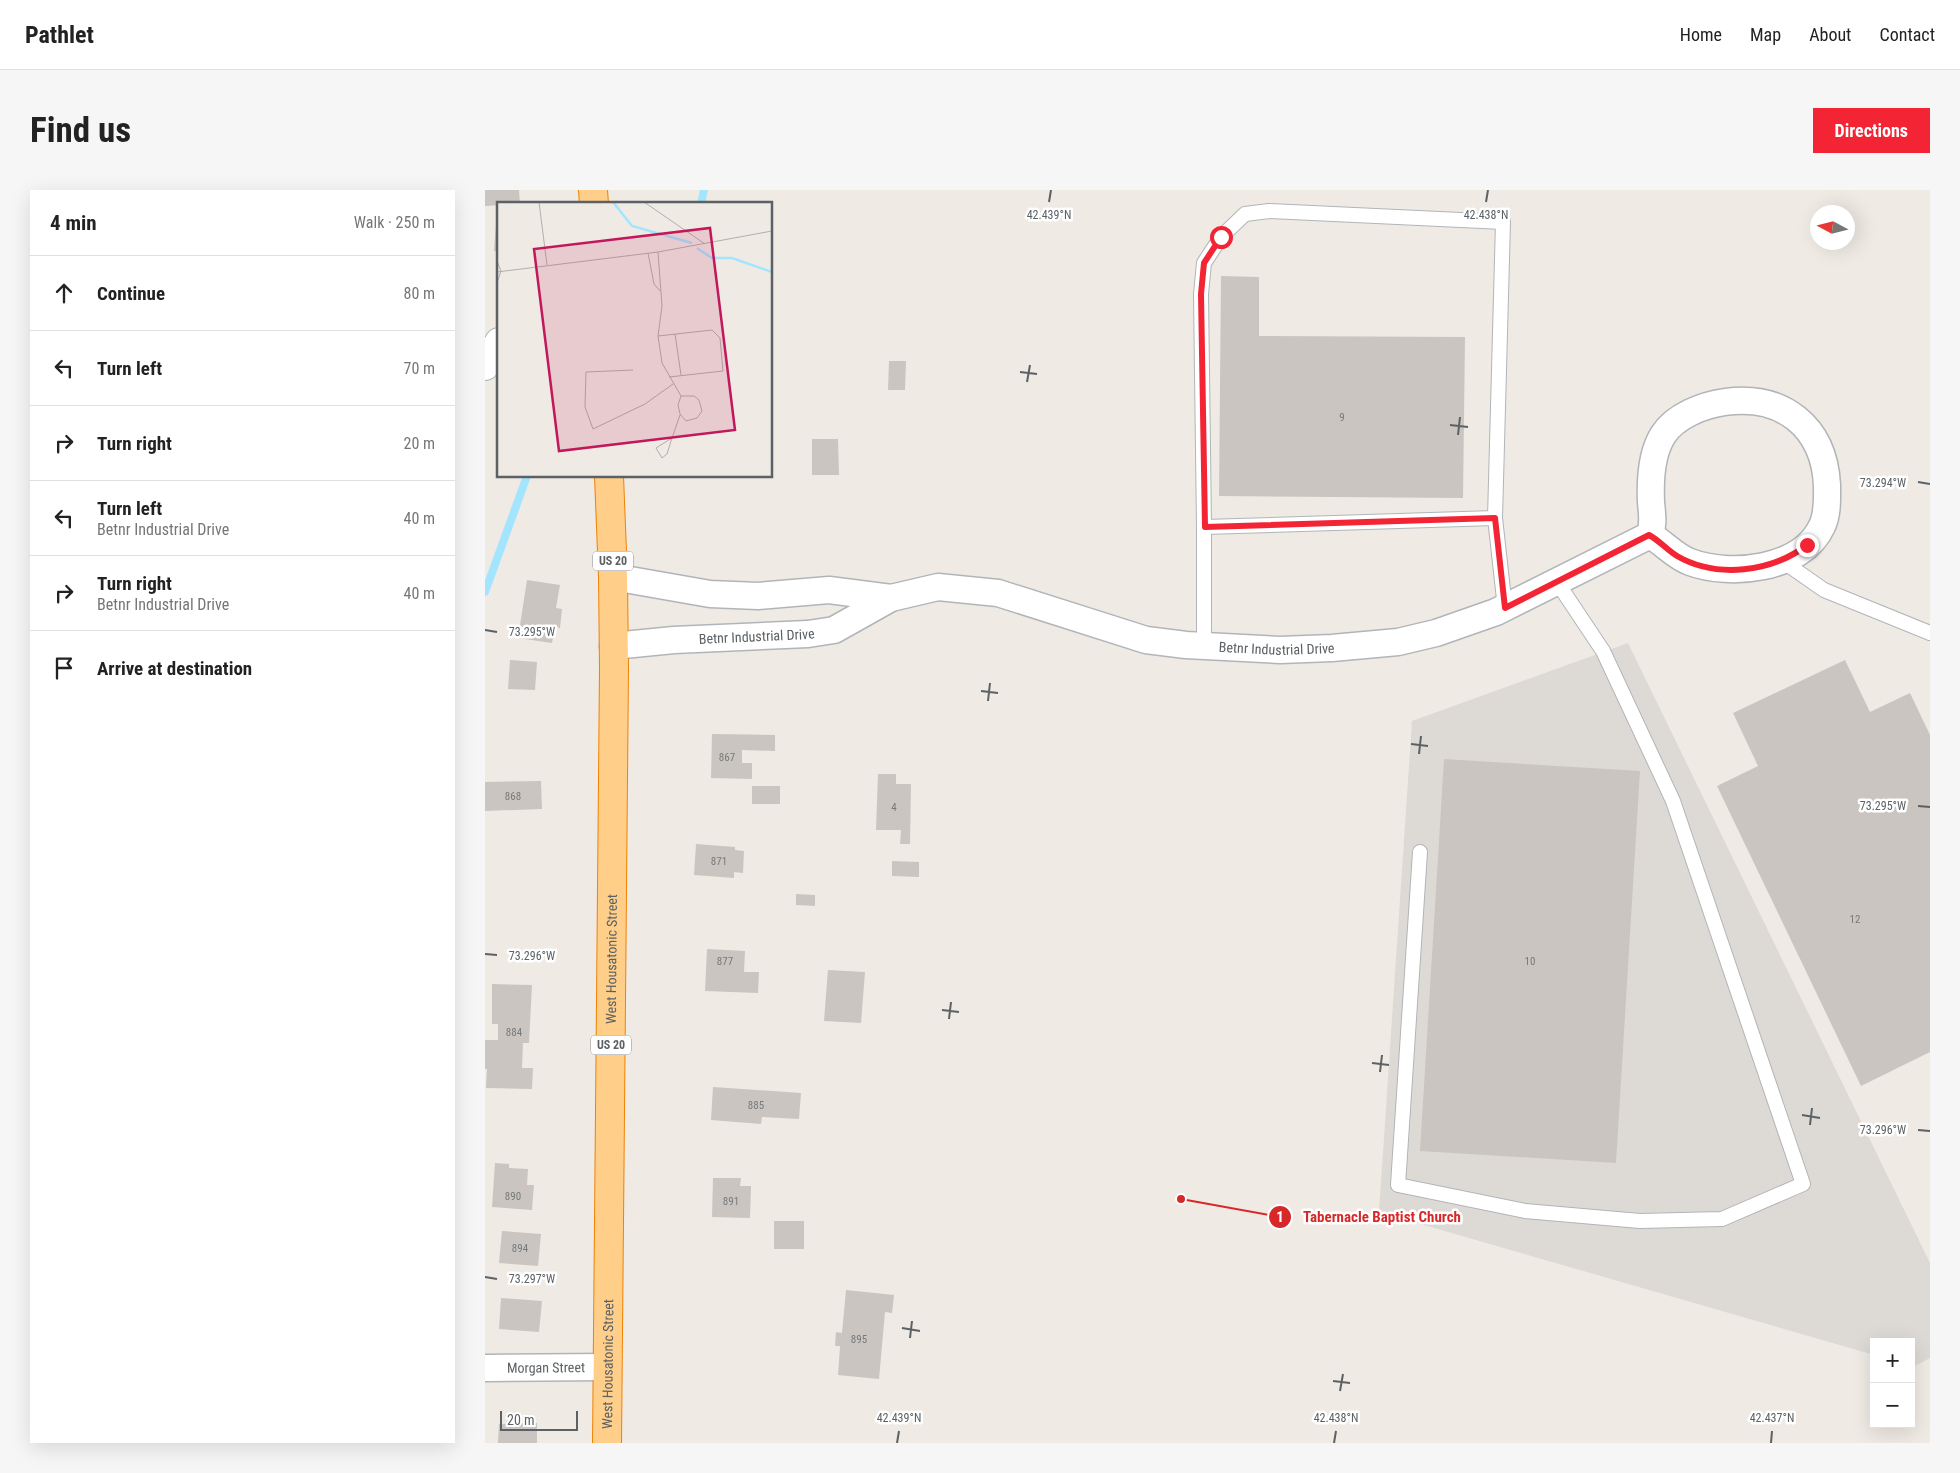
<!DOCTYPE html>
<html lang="en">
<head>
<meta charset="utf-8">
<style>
  body { margin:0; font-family:"Roboto Condensed",sans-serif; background:#f6f6f6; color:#222 }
  .controls { position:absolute; right:15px; bottom:15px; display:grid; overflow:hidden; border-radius:0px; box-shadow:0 5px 20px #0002 }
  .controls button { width:45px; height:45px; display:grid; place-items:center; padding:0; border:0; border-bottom:1px solid #e0e0e0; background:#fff; color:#222; font:25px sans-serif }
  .compass { position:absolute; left:1325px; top:15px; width:45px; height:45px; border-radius:50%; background:#fff; box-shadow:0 5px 20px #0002; rotate:277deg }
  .scale { position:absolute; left:15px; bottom:12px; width:78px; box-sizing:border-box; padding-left:5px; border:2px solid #5b6165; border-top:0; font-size:14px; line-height:18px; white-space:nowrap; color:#5b6165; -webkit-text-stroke:4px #fff; paint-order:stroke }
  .stop { position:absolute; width:15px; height:15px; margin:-11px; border:4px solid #f32535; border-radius:50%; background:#fff }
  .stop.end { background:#f32535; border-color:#fff; box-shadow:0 1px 5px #0008 }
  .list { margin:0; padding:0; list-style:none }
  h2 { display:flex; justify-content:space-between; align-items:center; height:65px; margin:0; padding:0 20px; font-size:21px }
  h2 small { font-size:16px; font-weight:400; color:#767676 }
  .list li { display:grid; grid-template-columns:32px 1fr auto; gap:15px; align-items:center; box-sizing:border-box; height:75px; padding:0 20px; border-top:1px solid #e0e0e0 }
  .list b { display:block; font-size:19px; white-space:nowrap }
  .list p { margin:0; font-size:16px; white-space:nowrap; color:#767676 }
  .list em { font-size:16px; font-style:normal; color:#767676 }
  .icon { flex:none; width:28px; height:28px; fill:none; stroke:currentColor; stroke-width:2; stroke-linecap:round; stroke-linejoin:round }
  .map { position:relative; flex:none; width:1445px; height:1253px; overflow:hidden; border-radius:0px }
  header { display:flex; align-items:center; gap:30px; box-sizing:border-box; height:70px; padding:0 25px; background:#fff; border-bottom:1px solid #e0e0e0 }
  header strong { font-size:24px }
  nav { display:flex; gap:28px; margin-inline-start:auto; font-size:18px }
  .intro { display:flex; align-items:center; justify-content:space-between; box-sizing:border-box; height:120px; padding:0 30px }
  h1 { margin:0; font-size:35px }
  .button { padding:12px 22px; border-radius:0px; background:#f32535; color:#fff; font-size:18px; font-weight:700 }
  main { display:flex; gap:30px; padding:0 30px }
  aside { flex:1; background:#fff; border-radius:0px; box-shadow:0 5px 20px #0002 }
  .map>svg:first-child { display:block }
  .industrial { fill:#dddad6 }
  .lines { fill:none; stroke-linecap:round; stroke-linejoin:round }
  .stream { stroke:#a3e5ff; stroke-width:8 }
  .building { fill:#cac5c0 }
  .lane-casing { stroke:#b1b5b9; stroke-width:16 }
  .street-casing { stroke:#b1b5b9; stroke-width:29 }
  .secondary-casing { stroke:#b0b5b9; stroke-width:30 }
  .highway-casing { stroke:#f28100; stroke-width:30 }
  .lane { stroke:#fff; stroke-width:14 }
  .street { stroke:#fff; stroke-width:26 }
  .secondary { stroke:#fff; stroke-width:28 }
  .highway { stroke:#ffcf8a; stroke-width:28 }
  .route { stroke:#f32535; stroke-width:6 }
  .ticks { fill:none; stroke:#5b6165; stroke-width:2 }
  .labels { text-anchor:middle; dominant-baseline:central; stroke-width:5; stroke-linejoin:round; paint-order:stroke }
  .number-label { font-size:11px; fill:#777a7c }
  .shield { fill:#fff; stroke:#8c9093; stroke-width:1 }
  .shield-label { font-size:12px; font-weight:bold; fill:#5b6165 }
  .street-label { font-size:14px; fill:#5b6165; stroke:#fff }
  .inset-river { fill:none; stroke:#a3e5ff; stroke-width:2.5 }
  .inset-road { fill:none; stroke:#b0afad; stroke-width:1 }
  .view { fill:#c2185b; fill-opacity:0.15; stroke:#c2185b; stroke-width:2.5 }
  .inset-edge { fill:none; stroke:#5b6165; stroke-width:2.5 }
  .ticks-label { font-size:12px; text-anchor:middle; fill:#5b6165; stroke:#fff; stroke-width:5; stroke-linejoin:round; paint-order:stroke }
  .leader { fill:none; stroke:#d62828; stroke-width:2 }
  .callout-dot { fill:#d62828; stroke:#fff; stroke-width:2 }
  .mark-label { font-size:15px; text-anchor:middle; font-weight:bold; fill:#fff }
  .callout-label { font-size:15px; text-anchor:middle; font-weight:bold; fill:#d62828; stroke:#fff; stroke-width:5; stroke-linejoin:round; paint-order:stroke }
</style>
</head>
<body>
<header>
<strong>Pathlet</strong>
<nav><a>Home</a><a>Map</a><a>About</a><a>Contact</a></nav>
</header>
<div class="intro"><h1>Find us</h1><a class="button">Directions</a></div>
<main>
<aside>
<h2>4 min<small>Walk · 250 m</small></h2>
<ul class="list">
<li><svg class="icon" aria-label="ahead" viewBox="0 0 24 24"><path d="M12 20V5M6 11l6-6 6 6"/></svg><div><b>Continue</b></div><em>80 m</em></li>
<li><svg class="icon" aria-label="left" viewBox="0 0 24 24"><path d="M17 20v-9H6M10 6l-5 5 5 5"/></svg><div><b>Turn left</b></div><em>70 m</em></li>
<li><svg class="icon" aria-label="right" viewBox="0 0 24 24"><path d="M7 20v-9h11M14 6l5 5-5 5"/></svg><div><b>Turn right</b></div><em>20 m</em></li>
<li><svg class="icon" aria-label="left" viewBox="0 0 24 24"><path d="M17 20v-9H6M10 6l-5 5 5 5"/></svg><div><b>Turn left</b><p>Betnr Industrial Drive</p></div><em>40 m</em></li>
<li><svg class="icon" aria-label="right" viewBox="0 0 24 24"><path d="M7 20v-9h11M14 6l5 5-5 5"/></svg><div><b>Turn right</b><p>Betnr Industrial Drive</p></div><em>40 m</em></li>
<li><svg class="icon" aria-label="arrive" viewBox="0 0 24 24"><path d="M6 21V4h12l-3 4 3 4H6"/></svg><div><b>Arrive at destination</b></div></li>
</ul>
</aside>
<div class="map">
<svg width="1445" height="1253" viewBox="0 0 1445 1253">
  <rect width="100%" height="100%" fill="#efeae3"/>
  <polygon class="industrial" points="1143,453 1445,1073 1445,1168 1428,1177 1426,1152 1389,1152 1389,1165 894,1022 927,531"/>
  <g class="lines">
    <g class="stream">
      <polyline points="216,14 219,0"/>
      <polyline points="0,402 42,286"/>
    </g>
  </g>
  <g class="building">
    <polygon points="0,0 34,0 35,14 0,16"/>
    <polygon points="11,34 14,34 14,61 9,61"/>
    <polygon points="736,86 774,87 774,146 980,147 978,308 734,306"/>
    <polygon points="404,171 421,171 420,200 403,200"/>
    <polygon points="327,249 353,249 354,285 327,285"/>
    <polygon points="42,390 75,395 71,418 77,419 75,438 70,437 67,453 33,448"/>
    <polygon points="25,470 52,472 50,500 23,499"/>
    <polygon points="1360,470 1385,522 1425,503 1445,545 1445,862 1376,896 1232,596 1273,576 1248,523"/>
    <polygon points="227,544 290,545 290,561 257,560 257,573 267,573 267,589 226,588"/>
    <polygon points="959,569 1155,581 1131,973 935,961"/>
    <polygon points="393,584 411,584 411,594 426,594 425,654 415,654 416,640 391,640"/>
    <polygon points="56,591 57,619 0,621 0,592"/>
    <rect x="267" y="596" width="28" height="18"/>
    <polygon points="211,654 250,657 250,660 259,661 258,683 249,682 249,688 209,685"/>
    <polygon points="407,671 434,672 434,687 407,686"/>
    <polygon points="311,704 330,705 330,716 311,715"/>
    <polygon points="222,759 260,761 259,782 274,782 273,803 220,801"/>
    <polygon points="343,780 380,782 376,833 339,831"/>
    <polygon points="7,794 47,795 44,853 38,853 37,878 48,878 47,899 1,898 2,879 0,879 0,850 13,850 13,834 7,834"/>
    <polygon points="228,897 316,903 314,929 277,927 276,934 226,930"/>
    <polygon points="10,973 24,974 24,978 43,979 42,995 49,995 47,1020 7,1017"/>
    <polygon points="228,988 256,988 255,996 266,996 265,1028 227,1027"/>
    <rect x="289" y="1031" width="30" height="28"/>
    <polygon points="17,1041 56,1044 53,1076 14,1073"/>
    <polygon points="361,1100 409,1105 407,1123 400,1122 394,1189 353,1185 355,1156 350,1156 351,1142 357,1143"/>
    <polygon points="16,1108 57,1111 54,1142 14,1139"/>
    <polygon points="52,1233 52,1253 13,1253 14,1234"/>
  </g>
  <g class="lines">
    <g class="lane-casing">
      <g id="lane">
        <polyline points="719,337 1010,328"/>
        <polyline points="1296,370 1339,400 1445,443"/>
        <polyline points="719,456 719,337 716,104 719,73 736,47 760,24 784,21 1018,32 1010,328 1020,418"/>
        <polyline points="935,662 913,995 1040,1021 1155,1031 1237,1029 1318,994 1188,611 1118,461 1072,392"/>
      </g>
    </g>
    <g class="street-casing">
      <g id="street">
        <polyline points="128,387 225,404 273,406 344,400 406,408"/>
        <path id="s1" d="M128,456L189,450L323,444L349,440L406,408L453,397L513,403L661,450L701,455L795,460L847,458L913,452L951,443L1011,422L1165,345C1179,353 1189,366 1205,372C1245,387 1317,380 1337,336C1343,324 1342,308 1342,295C1339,236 1297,204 1240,212C1218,215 1190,226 1178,245C1166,264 1165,290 1166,312C1167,324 1169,333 1165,345"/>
        <path id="s2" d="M0,1178L122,1177"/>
      </g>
    </g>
    <g class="secondary-casing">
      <polyline id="secondary" points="0,176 14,152"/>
    </g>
    <g class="highway-casing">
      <g id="highway">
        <polyline points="108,0 109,14"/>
        <path id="s3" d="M122,1253L129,478L128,387L124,286"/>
      </g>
    </g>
    <use href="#lane" class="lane"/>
    <use href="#street" class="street"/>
    <use href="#secondary" class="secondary"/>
    <use href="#highway" class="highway"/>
  </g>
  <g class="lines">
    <path class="route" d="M736,47L719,73L716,104L720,337L1010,328L1020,418L1164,345C1175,351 1182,360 1192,366C1232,389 1287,382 1322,355"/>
  </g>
  <path class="ticks" d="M564,12L566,0M1001,12L1003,0M535,182L552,184M542,192L545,175M965,235L983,237M973,245L975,227M1433,292L1445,294M0,440L12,442M496,501L513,503M503,511L505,493M926,554L943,556M934,564L936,546M1433,616L1445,617M0,764L12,765M457,820L474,822M464,829L466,812M887,873L904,875M895,882L897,865M1317,925L1335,928M1325,935L1327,918M1433,940L1445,941M0,1087L12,1089M417,1138L435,1141M425,1148L427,1131M848,1191L865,1193M855,1201L858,1184M412,1253L414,1241M849,1253L851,1241M1286,1253L1287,1241"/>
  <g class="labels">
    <g class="number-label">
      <text x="857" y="227">9</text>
      <text x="242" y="567">867</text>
      <text x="28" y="606">868</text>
      <text x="409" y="617">4</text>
      <text x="234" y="671">871</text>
      <text x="1370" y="729">12</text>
      <text x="240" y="771">877</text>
      <text x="1045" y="771">10</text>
      <text x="29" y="842">884</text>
      <text x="271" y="915">885</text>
      <text x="28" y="1006">890</text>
      <text x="246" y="1011">891</text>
      <text x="35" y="1058">894</text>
      <text x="374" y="1149">895</text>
    </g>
    <g class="shield">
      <rect x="108" y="361.5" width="40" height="19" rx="4"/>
      <rect x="106" y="845.5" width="40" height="19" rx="4"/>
    </g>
    <g class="shield-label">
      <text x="128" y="371">US 20</text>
      <text x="126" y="855">US 20</text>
    </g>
    <g class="street-label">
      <text stroke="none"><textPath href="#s1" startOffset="144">Betnr Industrial Drive</textPath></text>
      <text stroke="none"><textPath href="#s1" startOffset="682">Betnr Industrial Drive</textPath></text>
      <text stroke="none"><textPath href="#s3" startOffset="484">West Housatonic Street</textPath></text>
      <text stroke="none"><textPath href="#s3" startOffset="79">West Housatonic Street</textPath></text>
      <text stroke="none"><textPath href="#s2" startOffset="61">Morgan Street</textPath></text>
    </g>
  </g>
  <g transform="translate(12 12)">
    <rect width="275" height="275" fill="#efeae3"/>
    <path class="inset-river" d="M116,0L135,24L195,41M200,46L215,56H235L275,70"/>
    <path class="inset-road" d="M42,0L50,63M147,0L208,42M161,50L165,104L161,134L165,161L184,194L181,203L183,212L189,219L200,216L205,209L202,198L197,194H184M151,51L157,82L163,89M0,59L4,69L0,81M0,70L161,50L275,29M178,132L184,173M161,134L215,128L223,136L226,169L172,175M136,168L89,170L88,205L96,227L148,202L176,182M175,236L170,252L165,256L159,246L175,236L183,213"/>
    <path class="view" d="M213,26L238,228L62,249L37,47Z"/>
    <rect width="275" height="275" class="inset-edge"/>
  </g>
  <g class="ticks-label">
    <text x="564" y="29">42.439°N</text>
    <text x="1001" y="29">42.438°N</text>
    <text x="1398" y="297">73.294°W</text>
    <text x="47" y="446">73.295°W</text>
    <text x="1398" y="620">73.295°W</text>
    <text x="47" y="770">73.296°W</text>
    <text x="1398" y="944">73.296°W</text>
    <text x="47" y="1093">73.297°W</text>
    <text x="414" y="1232">42.439°N</text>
    <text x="851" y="1232">42.438°N</text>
    <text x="1287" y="1232">42.437°N</text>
  </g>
  <path class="leader" d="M696 1009L795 1027"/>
  <g class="callout-dot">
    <circle cx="696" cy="1009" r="5"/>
    <circle cx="795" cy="1027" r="12"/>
  </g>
  <g class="mark-label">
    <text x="795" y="1032">1</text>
  </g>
  <g class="callout-label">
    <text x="897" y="1032">Tabernacle Baptist Church</text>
  </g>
</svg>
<div class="controls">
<button>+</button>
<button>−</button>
</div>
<svg class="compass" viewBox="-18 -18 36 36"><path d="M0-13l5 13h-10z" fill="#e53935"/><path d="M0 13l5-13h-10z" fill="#767676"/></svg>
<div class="scale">20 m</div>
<div class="stop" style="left:736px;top:47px"></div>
<div class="stop end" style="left:1322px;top:355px"></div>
</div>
</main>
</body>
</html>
